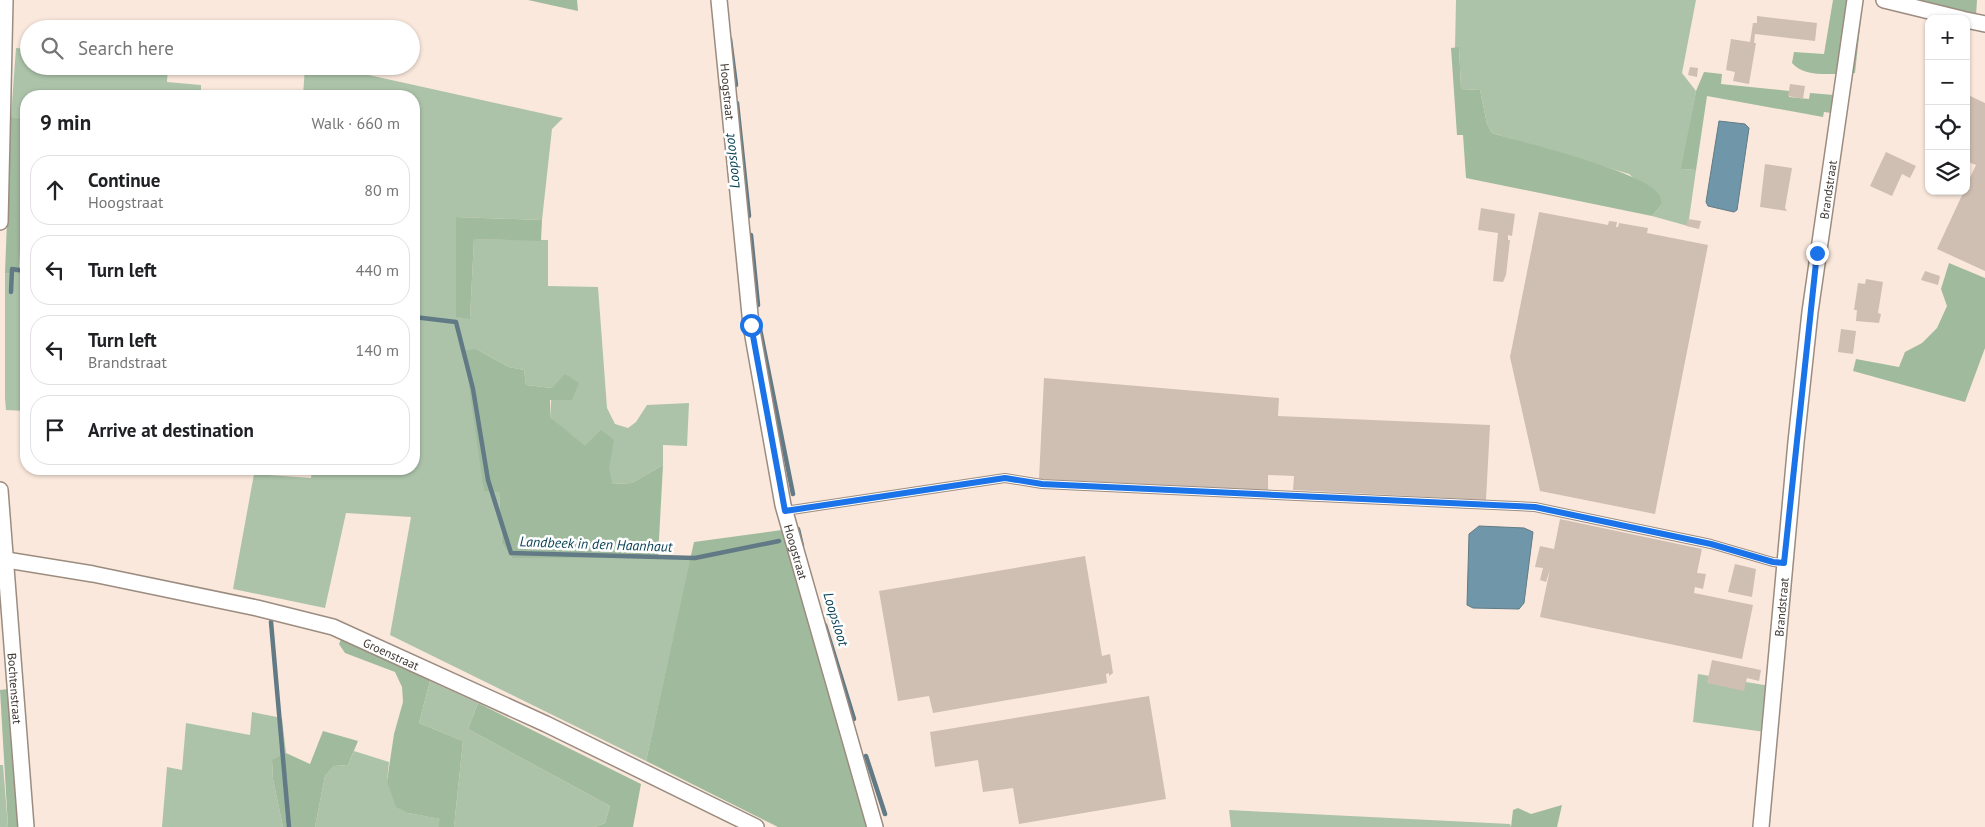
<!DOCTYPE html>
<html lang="en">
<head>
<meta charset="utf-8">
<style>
  body { margin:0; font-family:"PT Sans",sans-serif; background:#f6f6f6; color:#202124 }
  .controls { position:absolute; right:15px; top:15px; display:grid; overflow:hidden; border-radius:10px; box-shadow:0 1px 4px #0004 }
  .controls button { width:45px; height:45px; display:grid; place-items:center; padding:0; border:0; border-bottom:1px solid #e0e0e0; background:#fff; color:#202124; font:25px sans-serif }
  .stop { position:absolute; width:15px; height:15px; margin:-11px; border:4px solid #1a73e8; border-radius:50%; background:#fff }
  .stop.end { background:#1a73e8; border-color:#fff; box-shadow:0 1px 5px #0008 }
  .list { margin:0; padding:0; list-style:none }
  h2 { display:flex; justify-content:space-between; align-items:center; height:65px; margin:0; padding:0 20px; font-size:21px }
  h2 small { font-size:16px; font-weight:400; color:#757577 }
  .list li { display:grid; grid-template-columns:32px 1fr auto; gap:15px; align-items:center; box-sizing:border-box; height:70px; margin:0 10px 10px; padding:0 10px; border:1px solid #e0e0e0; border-radius:20px }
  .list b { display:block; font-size:19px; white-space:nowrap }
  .list p { margin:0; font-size:16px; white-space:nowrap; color:#757577 }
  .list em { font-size:16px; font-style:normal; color:#757577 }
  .icon { flex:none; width:28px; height:28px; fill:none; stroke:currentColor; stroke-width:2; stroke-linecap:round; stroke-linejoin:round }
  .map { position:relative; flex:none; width:1985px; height:827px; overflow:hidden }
  .search { position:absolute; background:#fff; box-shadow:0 1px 4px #0004; left:20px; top:20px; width:400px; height:55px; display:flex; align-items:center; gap:12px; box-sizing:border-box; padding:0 18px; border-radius:28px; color:#757577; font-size:19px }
  .panel { position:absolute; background:#fff; box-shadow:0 1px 4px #0004; left:20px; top:90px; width:400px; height:385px; border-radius:20px }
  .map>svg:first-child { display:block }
  .green { fill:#acc3a9 }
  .forest { fill:#a0ba9d }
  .water { fill:#7097a9; stroke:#617a85 }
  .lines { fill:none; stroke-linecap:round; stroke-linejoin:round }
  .stream { stroke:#617a85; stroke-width:4.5 }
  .building { fill:#cfbeb2 }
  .service-casing { stroke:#9c8c80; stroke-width:10 }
  .minor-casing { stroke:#9c8c80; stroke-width:18 }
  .service { stroke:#fff; stroke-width:8 }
  .minor { stroke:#fff; stroke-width:15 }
  .route { stroke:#1a73e8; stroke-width:6 }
  .labels { text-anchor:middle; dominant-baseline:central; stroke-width:5; stroke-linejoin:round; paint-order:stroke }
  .street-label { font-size:12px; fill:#3d3631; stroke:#fff }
  .water-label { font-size:14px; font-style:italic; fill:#053e53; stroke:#fff }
</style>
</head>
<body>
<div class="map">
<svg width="1985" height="827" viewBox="0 0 1985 827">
  <rect width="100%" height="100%" fill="#fae8dc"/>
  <g class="green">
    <polygon points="1456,0 1696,0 1682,73 1696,91 1682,169 1696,170 1688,226 1652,216 1662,204 1629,174 1492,133 1487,124 1480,90 1461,89 1459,48 1455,48"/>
    <polygon points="16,48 29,49 29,66 168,66 167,82 201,85 201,96 26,96 26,118 11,117"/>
    <polygon points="305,66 328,66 563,118 552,129 542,220 456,217 457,317 470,318 474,239 548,240 548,286 598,287 607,408 615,424 628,428 636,422 647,405 689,403 687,446 663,445 663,465 632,483 613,484 608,469 550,417 552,388 526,385 524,370 509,367 476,349 484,490 499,491 502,544 512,558 691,558 646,761 390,635 411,517 346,513 325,608 233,589 254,474 311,478 312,469 414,469 414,96 303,96"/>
    <polygon points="19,268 26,269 26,411 6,410 5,398 5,273 19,274"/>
    <polygon points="1698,674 1770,686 1765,732 1693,722"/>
    <polygon points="430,681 478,703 468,729 610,806 605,823 595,827 454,827 463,741 419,723"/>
    <polygon points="252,712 282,718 286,753 272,761 273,779 283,827 162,827 167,767 182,770 186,723 250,735"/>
    <polygon points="354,751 389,762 387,781 408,813 441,819 438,827 315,827 325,776 334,766 348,765"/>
    <polygon points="0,765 3,765 8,827 0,827"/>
    <polygon points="1229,810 1510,824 1511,827 1231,827"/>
  </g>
  <g class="forest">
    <polygon points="528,0 577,0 578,11"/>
    <path d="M1833,0H1863L1855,73C1837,73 1805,79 1792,63L1794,52L1824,54Z"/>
    <polygon points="1911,0 1977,0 1976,16"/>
    <path d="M1459,47L1461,89L1480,90L1487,124L1492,133C1525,143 1641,171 1658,193C1661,196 1661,200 1662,204L1652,216L1466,178L1463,135H1457L1451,48Z"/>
    <polygon points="1704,72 1722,74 1721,84 1789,91 1789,97 1809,99 1810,93 1834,95 1832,113 1824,112 1823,117 1707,96 1696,170 1681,169 1696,91"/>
    <polygon points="11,117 26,118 19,274 5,273"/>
    <polygon points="456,217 542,220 541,241 474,239 470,319 456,317"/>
    <polygon points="1949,263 1985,278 1985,348 1965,402 1853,371 1856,359 1899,367 1905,352 1922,343 1937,328 1947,306 1941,289"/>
    <polygon points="476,349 509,367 524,370 526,385 552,388 565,374 579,383 572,400 550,400 550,417 585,446 601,430 614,440 609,469 613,484 632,483 663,465 658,558 512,558 502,544 499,492 484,491 464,351"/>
    <polygon points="782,530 869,827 778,827 646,761 694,542"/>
    <polygon points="342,637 424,675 430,681 419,723 463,741 454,827 438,827 440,819 408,813 396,807 387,781 394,734 403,702 402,687 395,672 345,653 339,644"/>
    <polygon points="8,689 19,827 8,827 0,690"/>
    <polygon points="478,703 641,784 633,827 595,827 605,823 610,806 468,729"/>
    <polygon points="323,731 358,741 348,765 334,766 325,776 315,827 283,827 273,779 272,760 286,753 310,764"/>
    <polygon points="1562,805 1557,827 1511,827 1513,810 1518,808 1531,814"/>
  </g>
  <g class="water">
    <polygon points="1719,121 1745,124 1749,128 1737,210 1734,212 1708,206 1706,202"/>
    <polygon points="1479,526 1524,528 1533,532 1524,603 1519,609 1473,608 1467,605 1469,534"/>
  </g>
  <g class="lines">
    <g class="stream">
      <polyline points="730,39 736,85"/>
      <polyline points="737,103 749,216"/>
      <polyline points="751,235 758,305"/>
      <polyline points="11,292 12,269 26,271"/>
      <polyline points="414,317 456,322 473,389 488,480 511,553 695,558 779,541"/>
      <polyline points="760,329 793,494"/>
      <polyline points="798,529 802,546"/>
      <polyline points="271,622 289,827"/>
      <polyline points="825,625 854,719"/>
      <polyline points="866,756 885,814"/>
    </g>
  </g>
  <g class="building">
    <polygon points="1757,16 1817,23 1815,41 1755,34 1754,43 1756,43 1749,84 1733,81 1735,72 1726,70 1731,39 1750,42 1753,23 1757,23"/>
    <polygon points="1690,67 1698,68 1697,77 1688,75"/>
    <polygon points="1790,84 1805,86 1803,99 1788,96"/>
    <polygon points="1966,94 1985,103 1985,271 1937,249 1964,191 1966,191 1966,186 1976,165 1966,161"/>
    <polygon points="1886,152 1916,166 1910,178 1902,174 1892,196 1870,186"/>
    <polygon points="1765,164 1792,168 1785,208 1787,211 1760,207"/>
    <polygon points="1481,208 1515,214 1512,236 1508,235 1508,240 1510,240 1506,275 1503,282 1493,281 1498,233 1478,230"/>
    <polygon points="1539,212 1608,225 1609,221 1617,222 1616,227 1618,227 1619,223 1648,228 1647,233 1708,245 1655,514 1540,491 1510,357"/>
    <polygon points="1688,219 1701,221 1699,229 1686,226"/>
    <polygon points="1925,271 1940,276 1938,285 1921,280"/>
    <polygon points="1866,279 1883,282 1878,313 1881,314 1879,323 1856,321 1857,310 1854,310 1858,283 1865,284"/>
    <polygon points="1841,329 1856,331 1853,354 1838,352"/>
    <polygon points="1044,378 1279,398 1278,416 1490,425 1486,500 1293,490 1294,476 1268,475 1268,490 1039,479"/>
    <polygon points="1560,519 1702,549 1697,573 1706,574 1703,589 1695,587 1696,580 1694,593 1753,605 1742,659 1540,617 1550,569 1546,582 1540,580 1543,568 1535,567 1540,546 1554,549"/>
    <polygon points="1085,556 1102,656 1110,654 1113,673 1109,676 1109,673 1106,674 1107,683 933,713 929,696 898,701 879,591"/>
    <polygon points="1735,564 1756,569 1752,597 1728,592"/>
    <polygon points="1712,660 1761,670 1759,681 1747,678 1744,691 1707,683"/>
    <polygon points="1149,696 1166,799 1019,824 1013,788 983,792 978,760 935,767 930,732"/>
  </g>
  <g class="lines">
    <g class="service-casing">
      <polyline id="service" points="785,511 1005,478 1042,484 1535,507 1711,544 1773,562 1784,563"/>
    </g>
    <g class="minor-casing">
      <g id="minor">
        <path id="s1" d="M719,0L751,325L783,505L875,827"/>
        <polyline points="1884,0 1962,19"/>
        <polyline points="1966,20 1985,24"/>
        <polyline points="0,222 5,0"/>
        <path id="s2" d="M0,490L26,827"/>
        <path id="s3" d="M0,559L93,574L257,608L333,627L546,724L756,827"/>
        <path id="s4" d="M1761,827L1796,442L1810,312L1855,0"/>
      </g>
    </g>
    <use href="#service" class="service"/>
    <use href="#minor" class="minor"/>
  </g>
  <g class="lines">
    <polyline class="route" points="751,325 785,511 1005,478 1042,484 1535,507 1711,544 1773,562 1784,563 1817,253"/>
  </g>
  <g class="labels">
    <g class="street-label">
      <text stroke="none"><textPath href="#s1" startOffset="92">Hoogstraat</textPath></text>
      <text stroke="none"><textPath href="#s4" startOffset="641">Brandstraat</textPath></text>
      <text stroke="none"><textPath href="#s1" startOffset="558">Hoogstraat</textPath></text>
      <text stroke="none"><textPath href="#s4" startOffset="221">Brandstraat</textPath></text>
      <text stroke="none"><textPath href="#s3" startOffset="404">Groenstraat</textPath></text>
      <text stroke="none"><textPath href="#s2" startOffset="199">Bochtenstraat</textPath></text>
    </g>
    <g class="water-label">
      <text transform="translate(732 161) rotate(-96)">Loopsloot</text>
      <text transform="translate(596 544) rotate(2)">Landbeek in den Haanhaut</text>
      <text transform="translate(836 619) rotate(73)">Loopsloot</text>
    </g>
  </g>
</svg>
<div class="controls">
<button>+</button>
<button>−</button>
<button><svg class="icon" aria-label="locate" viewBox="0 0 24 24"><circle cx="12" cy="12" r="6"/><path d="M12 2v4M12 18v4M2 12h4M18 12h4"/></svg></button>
<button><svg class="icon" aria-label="layers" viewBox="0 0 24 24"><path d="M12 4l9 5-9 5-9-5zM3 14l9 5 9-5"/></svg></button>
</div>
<div class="stop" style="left:751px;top:325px"></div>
<div class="stop end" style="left:1817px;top:253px"></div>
<div class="search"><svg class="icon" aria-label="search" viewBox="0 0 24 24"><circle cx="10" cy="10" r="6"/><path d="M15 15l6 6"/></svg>Search here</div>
<section class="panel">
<h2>9 min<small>Walk · 660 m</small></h2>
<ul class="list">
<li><svg class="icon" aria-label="ahead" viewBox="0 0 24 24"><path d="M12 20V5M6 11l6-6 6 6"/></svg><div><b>Continue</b><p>Hoogstraat</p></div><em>80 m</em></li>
<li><svg class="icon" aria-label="left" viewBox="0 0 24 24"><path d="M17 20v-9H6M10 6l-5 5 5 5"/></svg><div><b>Turn left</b></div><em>440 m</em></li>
<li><svg class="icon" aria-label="left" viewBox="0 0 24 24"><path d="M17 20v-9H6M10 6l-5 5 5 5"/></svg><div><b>Turn left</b><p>Brandstraat</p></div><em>140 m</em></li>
<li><svg class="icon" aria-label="arrive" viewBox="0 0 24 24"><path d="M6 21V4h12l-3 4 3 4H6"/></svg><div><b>Arrive at destination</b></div></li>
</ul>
</section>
</div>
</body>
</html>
